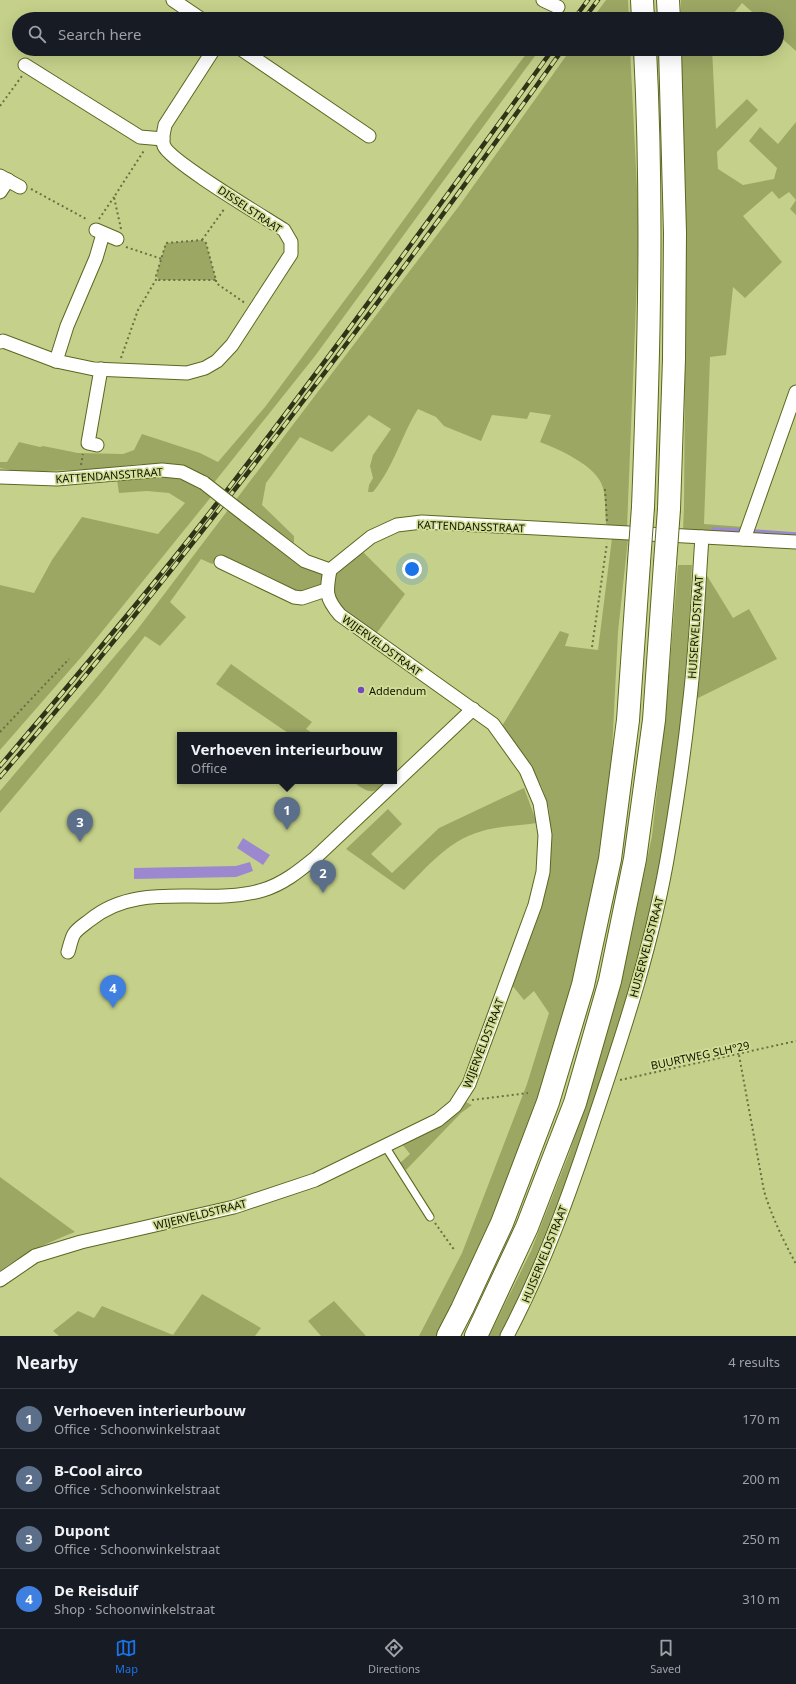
<!DOCTYPE html>
<html lang="en">
<head>
<meta charset="utf-8">
<style>
  body { margin:0; font-family:"Noto Sans",sans-serif; background:#242831; color:#f1f3f6 }
  .you { position:absolute; left:412px; top:569px; width:14px; height:14px; margin:-10px; border:3px solid #fff; border-radius:50%; background:#1a73e8; box-shadow:0 0 0 6px #1a73e833 }
  .badge { display:grid; place-items:center; width:26px; height:26px; border-radius:50%; background:#1a73e8; color:#fff; font-size:13px; font-weight:700 }
  .pin { position:absolute; translate:-50% -33px; filter:drop-shadow(0 1px 2px #0008) }
  .pin::after { content:''; position:absolute; top:21px; width:14px; height:12px; background:inherit; clip-path:polygon(0 0,100% 0,50% 100%) }
  .popup { position:absolute; left:177px; top:732px; width:220px; height:52px; box-sizing:border-box; display:grid; place-content:center; border-radius:0px; background:#171b24; filter:drop-shadow(0 1px 3px #0005); font-size:13px; white-space:nowrap; color:#9ea1a6 }
  .popup b { font-size:15px; color:#f1f3f6 }
  .popup::after { content:''; position:absolute; left:50%; top:100%; margin-left:-8px; border:8px solid transparent; border-top-color:#171b24 }
  .list { margin:0; padding:0; list-style:none }
  h2 { display:flex; justify-content:space-between; align-items:center; height:52px; margin:0; padding:0 16px; font-size:17px }
  h2 small { font-size:13px; font-weight:400; color:#9ea1a6 }
  .list li { display:grid; grid-template-columns:26px 1fr auto; gap:12px; align-items:center; box-sizing:border-box; height:60px; padding:0 16px; border-top:1px solid #363941 }
  .list b { display:block; font-size:15px; white-space:nowrap }
  .list p { margin:0; font-size:13px; white-space:nowrap; color:#9ea1a6 }
  .list em { font-size:13px; font-style:normal; color:#9ea1a6 }
  .icon { flex:none; width:22px; height:22px; fill:none; stroke:currentColor; stroke-width:2; stroke-linecap:round; stroke-linejoin:round }
  .map { position:relative; flex:none; width:796px; height:1336px; overflow:hidden }
  .search { position:absolute; background:#171b24; box-shadow:0 4px 16px #0002; left:12px; right:12px; top:12px; height:44px; display:flex; align-items:center; gap:10px; box-sizing:border-box; padding:0 14px; border-radius:22px; color:#9ea1a6; font-size:15px }
  .sheet { height:292px; background:#171b24 }
  nav { display:flex; justify-content:space-around; align-items:center; box-sizing:border-box; height:56px; border-top:1px solid #363941; background:#171b24; font-size:11px; color:#9ea1a6 }
  nav a { display:grid; justify-items:center; gap:2px }
  nav .on { color:#1a73e8 }
  .map>svg:first-child { display:block }
  .green { fill:#9ca764 }
  .water { fill:#9b88ce }
  .lines { fill:none; stroke-linecap:round; stroke-linejoin:round }
  .stream { stroke:#9b88ce; stroke-width:3.5 }
  .lane-casing { stroke:#5d6620; stroke-width:9 }
  .street-casing { stroke:#5d6620; stroke-width:15 }
  .highway-casing { stroke:#5d6620; stroke-width:24 }
  .path { stroke:#687044; stroke-width:2; stroke-dasharray:2 3; stroke-linecap:butt }
  .lane { stroke:#fff; stroke-width:7 }
  .street { stroke:#fff; stroke-width:13 }
  .highway { stroke:#fff; stroke-width:22 }
  .rail-casing { stroke:#2f3418; stroke-width:4.5 }
  .rail { stroke:#d2de96; stroke-width:3; stroke-dasharray:9; stroke-linecap:butt }
  .street-bridge-casing { stroke:#5d6620; stroke-width:15; stroke-linecap:butt }
  .highway-bridge-casing { stroke:#5d6620; stroke-width:24; stroke-linecap:butt }
  .street-bridge { stroke:#fff; stroke-width:13 }
  .highway-bridge { stroke:#fff; stroke-width:22 }
  .poi-dot { fill:#7347bf; stroke:#d2de96; stroke-width:1.5 }
  .labels { text-anchor:middle; dominant-baseline:central; stroke-width:3.5; stroke-linejoin:round; paint-order:stroke }
  .street-label { font-size:11px; fill:#0f1200; stroke:#d2de96 }
  .poi-label { font-size:11px; fill:#0f1200; stroke:#d2de96; text-anchor:start }
</style>
</head>
<body>
<div class="map">
<svg width="796" height="1336" viewBox="0 0 796 1336">
  <rect width="100%" height="100%" fill="#c5d18a"/>
  <g class="green">
    <polygon points="606,0 628,0 629,19 592,19"/>
    <polygon points="681,0 796,0 796,51 777,34 777,19 760,19 742,3 729,19 681,19"/>
    <polygon points="530,49 540,49 315,356 213,484 180,466 140,464 97,469 21,472 0,468 0,462 7,462 19,442 40,447 43,446 78,453 123,454 134,450 142,434 200,453 218,462 265,407 365,273 474,123"/>
    <path d="M571,49H630L639,229L627,528L613,527L606,524C605,513 606,499 603,488C598,466 558,449 540,442L551,415L530,412L527,419L492,415L481,441L444,426L436,417L418,409C401,436 394,467 373,492H368L369,485L373,478L370,466L373,455L391,429L369,415L332,452L300,437L266,483L262,505L294,536V543L235,501L459,206Z"/>
    <polygon points="681,49 712,49 716,129 747,99 758,110 717,152 718,169 743,185 774,179 777,168 749,141 760,127 778,144 796,122 796,215 790,209 796,200 789,192 779,199 772,191 743,216 782,262 745,298 733,287 726,355 710,357 704,524 744,527 741,534 683,532 684,506 686,255 681,126"/>
    <polygon points="202,240 206,243 216,280 159,280 156,276 166,243"/>
    <polygon points="173,477 188,482 211,497 83,655 0,750 0,585 34,593 52,560 82,517 158,534 185,503 169,493 147,491 119,493 117,480"/>
    <polygon points="228,510 297,564 322,573 323,576 322,587 299,594 221,556 212,564 201,559 170,602 186,617 160,646 145,636 101,693 0,813 0,791 137,630"/>
    <path d="M612,538L628,539L618,632L609,812L593,904L567,1008L534,1113L490,1227L437,1336H419L462,1253L527,1084L549,1013L534,991L524,1000L511,984L550,830C550,822 550,812 548,805C540,775 521,750 502,726L560,631L569,634L565,646L598,650Z"/>
    <polygon points="362,551 405,594 376,634 343,612 336,603 333,584 335,576 343,567"/>
    <polygon points="678,565 692,565 685,704 667,848 638,968 600,1090 547,1235 502,1336 489,1336 531,1251 569,1154 606,1036 630,940 652,836 667,699"/>
    <polygon points="706,574 733,618 749,609 777,659 694,700"/>
    <polygon points="231,664 312,722 306,729 315,735 291,735 216,684"/>
    <path d="M352,781H383L386,783C372,797 366,791 352,781Z"/>
    <path d="M524,788L537,823C518,826 497,826 479,832C448,841 426,868 404,890L346,849L388,809L402,824L371,854L392,873L439,828Z"/>
    <path d="M466,1102L472,1105L461,1113L406,1170L400,1163L410,1154L402,1144C429,1132 445,1124 466,1102Z"/>
    <path d="M0,1177L75,1232C47,1243 24,1253 0,1271Z"/>
    <polygon points="202,1294 261,1328 255,1336 59,1336 53,1331 78,1311 94,1318 102,1306 173,1335"/>
    <polygon points="334,1301 366,1336 321,1336 308,1321"/>
  </g>
  <g class="water">
    <polygon points="243,838 270,855 263,865 237,848"/>
    <polygon points="250,862 253,871 236,877 134,879 134,868 236,866"/>
  </g>
  <g class="lines">
    <g class="stream">
      <polyline points="713,529 742,530 744,529"/>
      <polyline points="755,531 796,534"/>
    </g>
    <g class="lane-casing">
      <polyline id="lane" points="385,1146 430,1217"/>
    </g>
    <g class="street-casing">
      <g id="street">
        <polyline points="173,0 201,19"/>
        <polyline points="543,0 558,7"/>
        <polyline points="241,49 369,136"/>
        <polyline points="25,65 140,137 163,139"/>
        <polyline points="0,176 20,187"/>
        <polyline points="0,192 8,180"/>
        <polyline points="96,230 117,239"/>
        <path d="M0,342L3,341L56,361L94,369L187,373L205,368L217,361L232,345L291,254V242L284,230C264,217 171,162 164,146C161,139 164,132 165,125L214,49"/>
        <polyline points="56,361 67,326 96,258 103,234"/>
        <polyline points="97,445 88,443 101,369"/>
        <polyline points="0,477 57,479 162,470 182,472 204,483"/>
        <polyline points="245,515 305,561 330,570 371,537 397,525 422,522 796,542"/>
        <polyline points="744,539 796,392"/>
        <polyline points="221,562 294,597 302,598 326,590"/>
        <path d="M68,952C70,946 71,939 74,934C77,929 85,924 90,920C140,879 206,907 263,890C283,884 299,871 315,858L473,709"/>
        <path d="M0,1280L35,1256L81,1242L234,1207L315,1180L438,1120L455,1106L469,1084L535,905L543,872L545,835L540,803L526,770L493,724L340,615C325,598 326,591 330,570"/>
        <path d="M507,1336C543,1268 570,1193 594,1120C624,1031 654,940 669,848C677,801 684,754 689,707C696,651 698,594 702,537"/>
      </g>
    </g>
    <g class="highway-casing">
      <g id="highway">
        <polyline points="642,0 643,19"/>
        <polyline points="668,0 669,19"/>
        <path d="M643,507C649,354 653,202 645,49"/>
        <polyline points="669,509 674,359 675,233 670,49"/>
        <polyline points="448,1336 462,1309 502,1223 548,1102 583,985 610,859 628,720 639,562"/>
        <polyline points="476,1336 527,1227 575,1103 610,981 635,859 654,720 665,563"/>
      </g>
    </g>
    <g class="path">
      <polyline points="0,106 22,76"/>
      <polyline points="31,189 88,220"/>
      <polyline points="99,219 114,197"/>
      <polyline points="121,229 114,197 145,149"/>
      <polyline points="202,240 225,208"/>
      <polyline points="126,247 162,259"/>
      <polyline points="216,280 216,283 245,303"/>
      <polyline points="121,358 138,310 157,278 156,276 166,243 202,240 206,243 216,280 159,280 157,278"/>
      <polyline points="81,465 83,454"/>
      <polyline points="605,489 607,521"/>
      <polyline points="592,647 607,543"/>
      <polyline points="0,732 69,659"/>
      <path d="M739,1055L764,1191C772,1217 783,1240 796,1264"/>
      <polyline points="620,1080 796,1041"/>
      <polyline points="472,1100 528,1093"/>
      <polyline points="435,1223 455,1251"/>
    </g>
    <use href="#lane" class="lane"/>
    <use href="#street" class="street"/>
    <use href="#highway" class="highway"/>
    <g class="rail-casing">
      <g id="rail">
        <polyline points="574,19 588,0"/>
        <polyline points="584,19 598,0"/>
        <path d="M0,766C64,691 128,616 189,539C315,379 433,214 553,49"/>
        <path d="M0,777C200,544 384,298 563,49"/>
      </g>
    </g>
    <use href="#rail" class="rail"/>
    <g class="street-bridge-casing">
      <polyline id="street-bridge" points="204,483 245,515"/>
    </g>
    <g class="highway-bridge-casing">
      <g id="highway-bridge">
        <polyline points="639,562 643,507"/>
        <polyline points="665,563 669,509"/>
      </g>
    </g>
    <use href="#street-bridge" class="street-bridge"/>
    <use href="#highway-bridge" class="highway-bridge"/>
  </g>
  <circle class="poi-dot" cx="361" cy="690" r="4"/>
  <g class="labels">
    <g class="street-label">
      <text transform="translate(250 209) rotate(34)">DISSELSTRAAT</text>
      <text transform="translate(109 475) rotate(-4)">KATTENDANSSTRAAT</text>
      <text transform="translate(471 526) rotate(2)">KATTENDANSSTRAAT</text>
      <text transform="translate(695 627) rotate(-86)">HUISERVELDSTRAAT</text>
      <text transform="translate(382 645) rotate(36)">WIJERVELDSTRAAT</text>
      <text transform="translate(646 947) rotate(-75)">HUISERVELDSTRAAT</text>
      <text transform="translate(483 1043) rotate(-69)">WIJERVELDSTRAAT</text>
      <text transform="translate(700 1055) rotate(-12)">BUURTWEG SLH°29</text>
      <text transform="translate(200 1214) rotate(-14)">WIJERVELDSTRAAT</text>
      <text transform="translate(544 1254) rotate(-68)">HUISERVELDSTRAAT</text>
    </g>
    <g class="poi-label">
      <text x="369" y="690">Addendum</text>
    </g>
  </g>
</svg>
<div class="you"></div>
<div class="pin badge" style="left:287px;top:830px;background:#5c6f8a">1</div>
<div class="popup"><b>Verhoeven interieurbouw</b>Office</div>
<div class="pin badge" style="left:323px;top:893px;background:#5c6f8a">2</div>
<div class="pin badge" style="left:80px;top:842px;background:#5c6f8a">3</div>
<div class="pin badge" style="left:113px;top:1008px;background:#3f7fe0">4</div>
<div class="search"><svg class="icon" aria-label="search" viewBox="0 0 24 24"><circle cx="10" cy="10" r="6"/><path d="M15 15l6 6"/></svg>Search here</div>
</div>
<section class="sheet">
<h2>Nearby<small>4 results</small></h2>
<ul class="list">
<li><span class="badge" style="background:#5c6f8a">1</span><div><b>Verhoeven interieurbouw</b><p>Office · Schoonwinkelstraat</p></div><em>170 m</em></li>
<li><span class="badge" style="background:#5c6f8a">2</span><div><b>B-Cool airco</b><p>Office · Schoonwinkelstraat</p></div><em>200 m</em></li>
<li><span class="badge" style="background:#5c6f8a">3</span><div><b>Dupont</b><p>Office · Schoonwinkelstraat</p></div><em>250 m</em></li>
<li><span class="badge" style="background:#3f7fe0">4</span><div><b>De Reisduif</b><p>Shop · Schoonwinkelstraat</p></div><em>310 m</em></li>
</ul>
</section>
<nav>
<a class="on"><svg class="icon" aria-label="map" viewBox="0 0 24 24"><path d="M3 6l6-2 6 2 6-2v14l-6 2-6-2-6 2zM9 4v14M15 6v14"/></svg>Map</a>
<a><svg class="icon" aria-label="directions" viewBox="0 0 24 24"><path d="M12 3l9 9-9 9-9-9zM9 14v-3h6M13 9l2 2-2 2"/></svg>Directions</a>
<a><svg class="icon" aria-label="saved" viewBox="0 0 24 24"><path d="M7 4h10v16l-5-4-5 4z"/></svg>Saved</a>
</nav>
</body>
</html>
